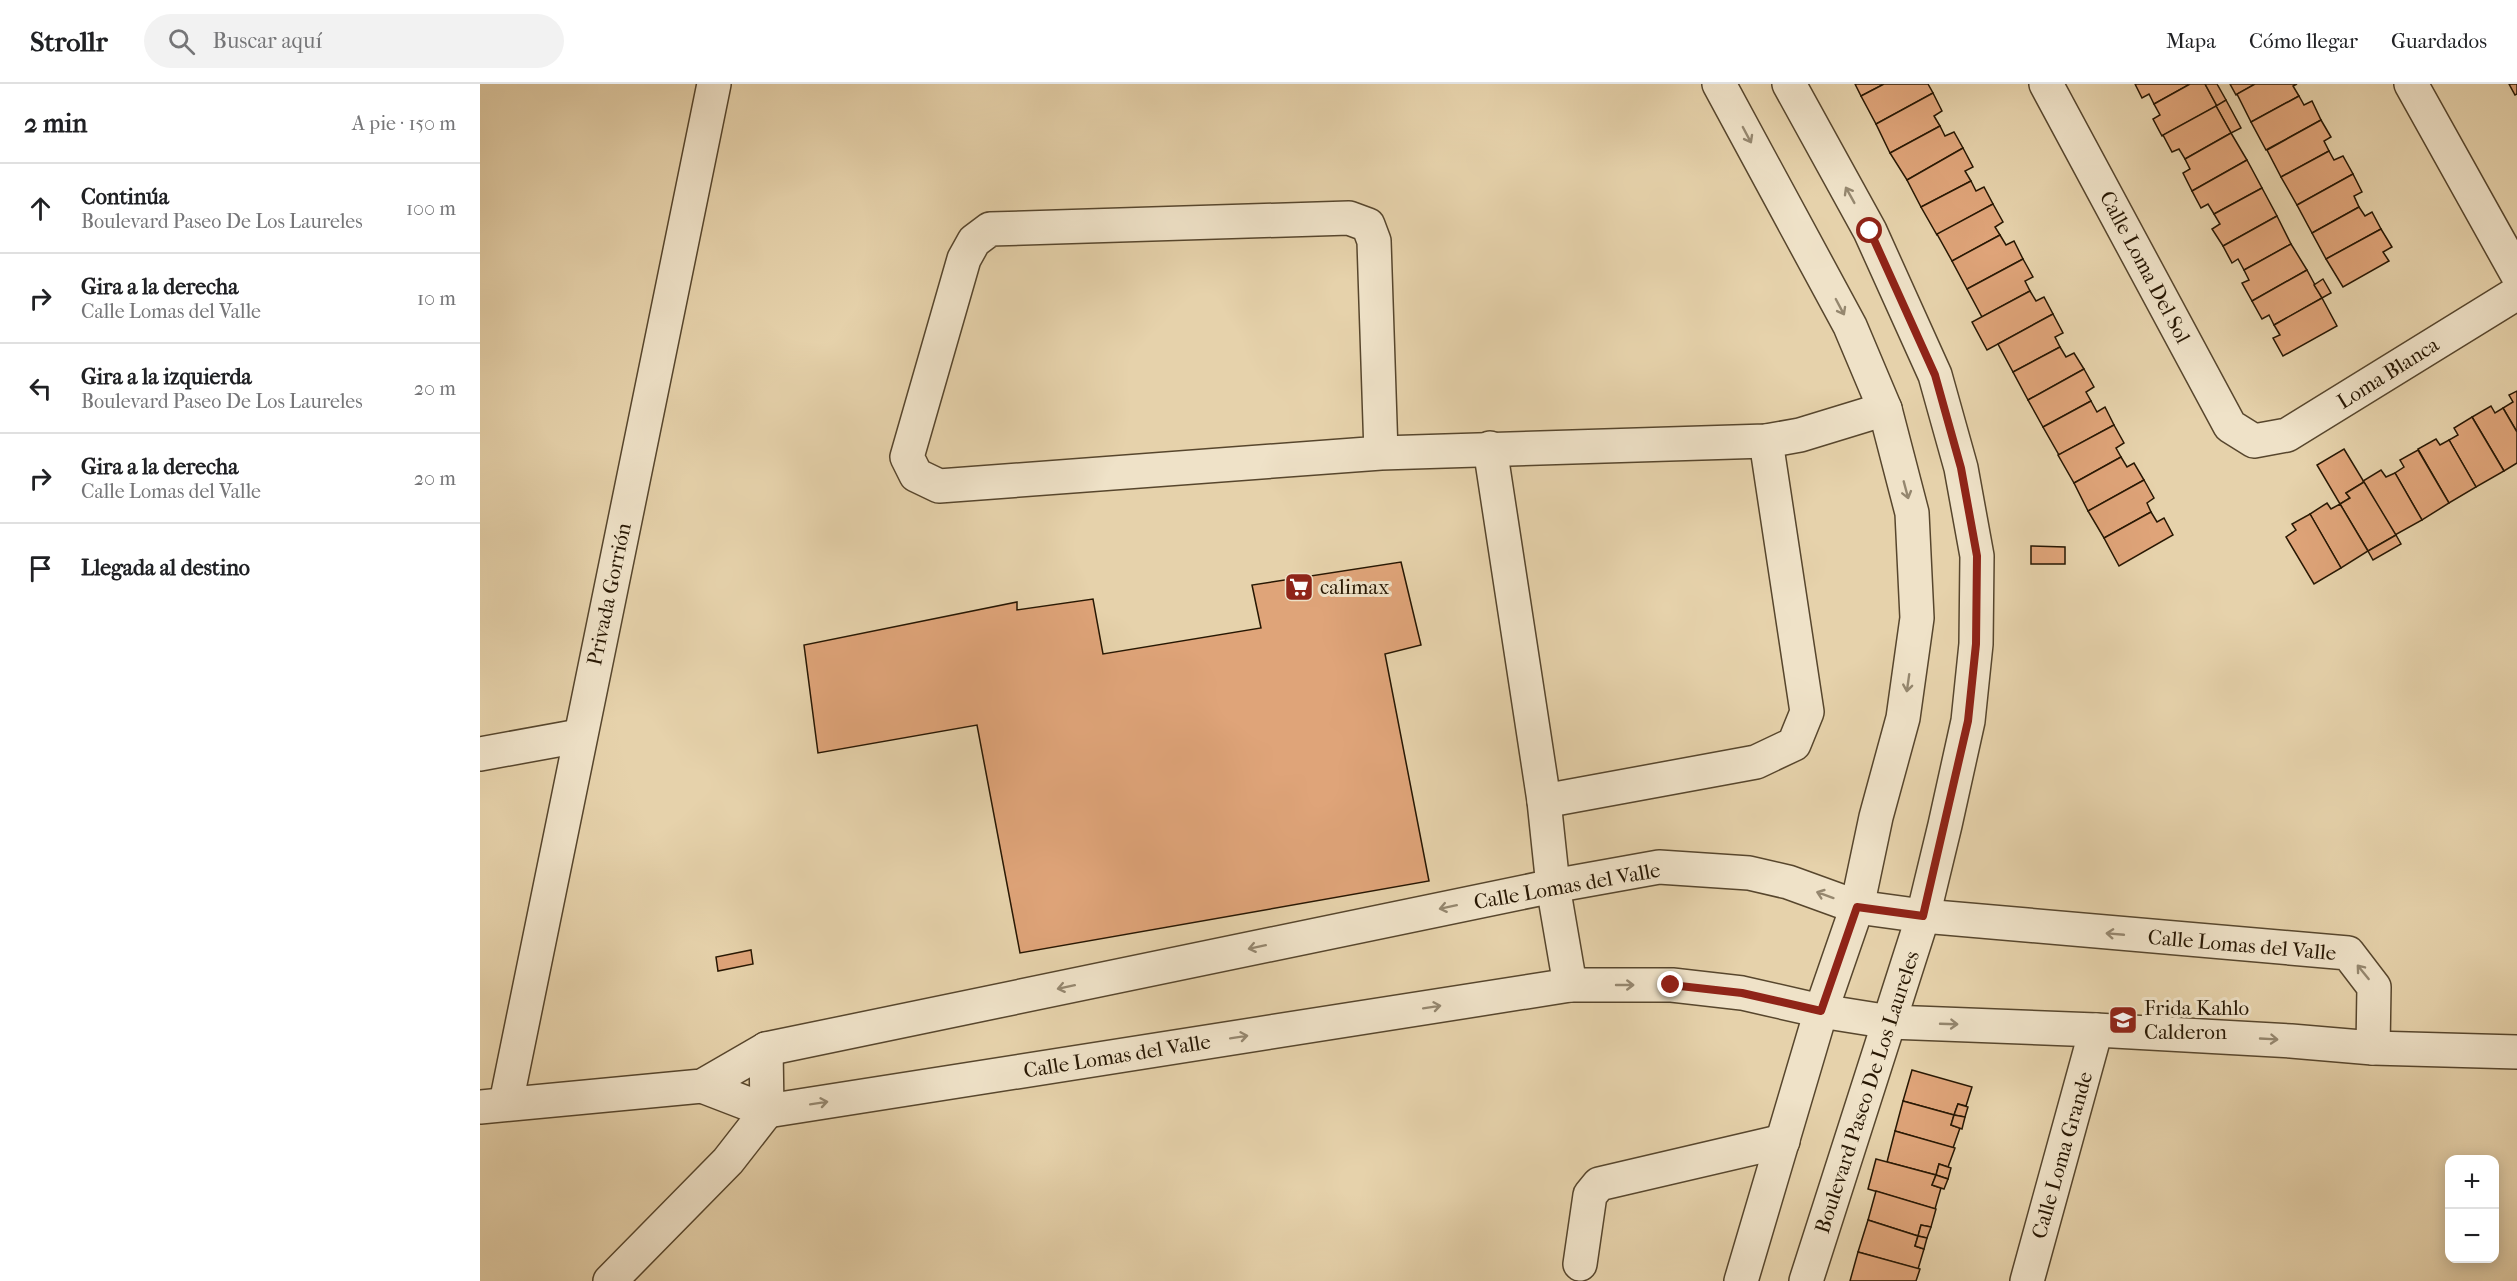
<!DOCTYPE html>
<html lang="es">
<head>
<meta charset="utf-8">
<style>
  body { margin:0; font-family:"IM FELL French Canon",serif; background:#f2f2f2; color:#202124 }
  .controls { position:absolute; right:18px; bottom:18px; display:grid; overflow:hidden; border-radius:12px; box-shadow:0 3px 15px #0003 }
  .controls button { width:54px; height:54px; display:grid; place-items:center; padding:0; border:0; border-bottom:2px solid #e0e0e0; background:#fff; color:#202124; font:30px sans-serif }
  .stop { position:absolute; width:18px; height:18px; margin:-14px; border:4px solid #8f2418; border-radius:50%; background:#fff }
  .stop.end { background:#8f2418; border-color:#fff; box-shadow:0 2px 6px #0008 }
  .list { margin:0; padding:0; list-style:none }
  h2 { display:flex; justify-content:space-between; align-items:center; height:78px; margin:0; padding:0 24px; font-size:26px }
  h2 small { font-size:20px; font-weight:400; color:#757577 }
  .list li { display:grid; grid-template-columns:39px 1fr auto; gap:18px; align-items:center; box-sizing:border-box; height:90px; padding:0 24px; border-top:2px solid #e0e0e0 }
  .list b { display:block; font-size:22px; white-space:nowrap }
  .list p { margin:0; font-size:20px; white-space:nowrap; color:#757577 }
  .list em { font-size:20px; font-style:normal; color:#757577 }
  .icon { flex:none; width:33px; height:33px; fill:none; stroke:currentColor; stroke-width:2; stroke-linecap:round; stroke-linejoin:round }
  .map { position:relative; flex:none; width:2037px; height:1197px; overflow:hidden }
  header { display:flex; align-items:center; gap:36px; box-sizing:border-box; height:84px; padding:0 30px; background:#fff; border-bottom:2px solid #e0e0e0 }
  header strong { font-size:28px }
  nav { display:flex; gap:33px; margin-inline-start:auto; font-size:21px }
  .search { width:420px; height:54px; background:#f2f2f2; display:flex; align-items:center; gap:15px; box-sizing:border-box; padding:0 21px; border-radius:33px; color:#757577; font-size:22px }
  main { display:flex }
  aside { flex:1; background:#fff }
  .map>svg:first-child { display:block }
  .building { fill:#dfa479; stroke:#271703; stroke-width:1.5 }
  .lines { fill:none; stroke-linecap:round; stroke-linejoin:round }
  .minor-casing { stroke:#57462d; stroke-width:36 }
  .minor { stroke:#efe2c8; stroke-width:33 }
  .oneway { stroke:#95876f }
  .route { stroke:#8f2418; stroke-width:8 }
  .labels { text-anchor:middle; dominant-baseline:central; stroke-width:6; stroke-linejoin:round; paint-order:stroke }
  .street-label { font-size:21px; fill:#271703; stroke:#efe2c8 }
  .poi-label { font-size:21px; fill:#271703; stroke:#efe2c8; text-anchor:start }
</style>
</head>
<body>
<header>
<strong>Strollr</strong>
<div class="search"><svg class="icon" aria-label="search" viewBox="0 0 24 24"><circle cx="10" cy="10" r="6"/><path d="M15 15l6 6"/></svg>Buscar aquí</div>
<nav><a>Mapa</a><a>Cómo llegar</a><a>Guardados</a></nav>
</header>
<main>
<aside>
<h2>2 min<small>A pie · 150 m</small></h2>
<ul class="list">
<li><svg class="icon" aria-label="ahead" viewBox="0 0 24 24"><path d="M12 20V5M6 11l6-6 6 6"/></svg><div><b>Continúa</b><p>Boulevard Paseo De Los Laureles</p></div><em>100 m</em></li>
<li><svg class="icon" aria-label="right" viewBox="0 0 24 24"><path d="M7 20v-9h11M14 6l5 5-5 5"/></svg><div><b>Gira a la derecha</b><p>Calle Lomas del Valle</p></div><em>10 m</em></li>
<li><svg class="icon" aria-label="left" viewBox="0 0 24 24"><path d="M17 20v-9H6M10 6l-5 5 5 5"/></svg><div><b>Gira a la izquierda</b><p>Boulevard Paseo De Los Laureles</p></div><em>20 m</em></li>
<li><svg class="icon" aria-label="right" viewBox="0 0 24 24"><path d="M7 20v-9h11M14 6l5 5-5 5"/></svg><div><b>Gira a la derecha</b><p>Calle Lomas del Valle</p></div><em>20 m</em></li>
<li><svg class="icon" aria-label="arrive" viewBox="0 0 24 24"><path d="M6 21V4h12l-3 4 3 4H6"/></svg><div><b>Llegada al destino</b></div></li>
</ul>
</aside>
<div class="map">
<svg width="2037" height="1197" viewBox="0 0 2037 1197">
  <rect width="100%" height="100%" fill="#e6d2ab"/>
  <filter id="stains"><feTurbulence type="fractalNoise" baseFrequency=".00333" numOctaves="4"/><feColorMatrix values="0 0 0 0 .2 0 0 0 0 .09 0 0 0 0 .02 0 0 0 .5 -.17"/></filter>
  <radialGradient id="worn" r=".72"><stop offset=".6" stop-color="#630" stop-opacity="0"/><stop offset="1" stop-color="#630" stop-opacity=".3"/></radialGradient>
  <g class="building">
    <polygon points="1375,0 1404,0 1381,12"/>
    <polygon points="1404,0 1448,0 1453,9 1396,40 1381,12"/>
    <polygon points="1655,0 1710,0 1674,20 1669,10 1662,14"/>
    <polygon points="1710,0 1725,0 1737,22 1682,52 1673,35 1680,31 1674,20"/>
    <polygon points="1725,0 1737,0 1746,16 1737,22"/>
    <polygon points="1750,0 1775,0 1756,11"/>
    <polygon points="1775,0 1817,0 1813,2 1819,12 1771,38 1757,10"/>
    <polygon points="2029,0 2037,0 2037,10 2035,11"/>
    <polygon points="1453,9 1462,27 1454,32 1460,42 1410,69 1396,40"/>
    <polygon points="1819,12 1824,21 1832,17 1841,36 1786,66 1771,38"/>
    <polygon points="1746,16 1761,44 1751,49 1736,22"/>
    <polygon points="1736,22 1751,49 1705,75 1699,65 1692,68 1683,51"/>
    <polygon points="1841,36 1851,53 1844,57 1849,67 1801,93 1787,66"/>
    <polygon points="1460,42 1465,52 1474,48 1483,64 1427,96 1410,69"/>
    <polygon points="1751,49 1767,76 1712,107 1703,89 1710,85 1705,75"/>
    <polygon points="1483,64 1493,83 1485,87 1491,97 1441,123 1427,96"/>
    <polygon points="1849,67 1854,76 1863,72 1873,90 1817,121 1801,93"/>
    <polygon points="1767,76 1782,104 1734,130 1728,120 1721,124 1712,107"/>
    <polygon points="1873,90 1882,108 1874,112 1879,123 1832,149 1817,121"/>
    <polygon points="1491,97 1496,107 1504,103 1513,120 1457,151 1441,123"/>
    <polygon points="1782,104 1797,132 1743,162 1732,145 1740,140 1734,130"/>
    <polygon points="1513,120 1523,138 1515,143 1520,151 1472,177 1457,150"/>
    <polygon points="1879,123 1885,132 1892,128 1901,145 1846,175 1832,149"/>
    <polygon points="1797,132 1811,160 1764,186 1758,175 1752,179 1743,162"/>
    <polygon points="1901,145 1912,163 1903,168 1909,177 1863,203 1846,175"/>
    <polygon points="1520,151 1526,161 1534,157 1543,175 1487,205 1472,177"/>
    <polygon points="1811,160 1827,186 1772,217 1762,199 1769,196 1764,186"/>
    <polygon points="1543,175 1553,193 1545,197 1550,207 1502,233 1487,205"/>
    <polygon points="1827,186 1842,214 1794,241 1789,231 1782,235 1772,217"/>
    <polygon points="1843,195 1851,209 1842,214 1834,201"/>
    <polygon points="1550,207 1556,217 1564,213 1573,230 1507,266 1492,238"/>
    <polygon points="1842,214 1857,242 1803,272 1793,254 1800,251 1794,241"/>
    <polygon points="1573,230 1583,249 1575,253 1580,263 1533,288 1518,260"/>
    <polygon points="1580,263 1586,273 1594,269 1604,285 1548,316 1533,288"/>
    <polygon points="1604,285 1614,303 1606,308 1611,317 1563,343 1548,316"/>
    <polygon points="2037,307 2037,348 2023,324 2033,318 2029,311"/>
    <polygon points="1611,317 1617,328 1625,323 1634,341 1579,371 1563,343"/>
    <polygon points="2011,322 2015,329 2023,324 2037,348 2037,379 2024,387 1992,333"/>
    <polygon points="1992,333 2024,387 1996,403 1969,356 1978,351 1974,344"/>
    <polygon points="1634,341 1644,359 1636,364 1641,373 1594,399 1578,371"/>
    <polygon points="1956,355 1960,361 1969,356 1996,403 1969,419 1938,365"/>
    <polygon points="1864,365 1884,398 1866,409 1870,414 1860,420 1837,381"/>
    <polygon points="1938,366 1969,419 1942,436 1915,389 1924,383 1920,376"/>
    <polygon points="1641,373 1647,383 1654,379 1664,396 1608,427 1594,399"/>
    <polygon points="1901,386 1906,393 1915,389 1942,436 1915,451 1883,397"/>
    <polygon points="1664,396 1674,414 1667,419 1671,428 1624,454 1608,427"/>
    <polygon points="1884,398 1916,451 1888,467 1860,420 1870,414 1866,409"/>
    <polygon points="1847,419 1851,425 1860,420 1888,467 1861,484 1830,430"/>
    <polygon points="1671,428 1677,438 1684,434 1693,451 1639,482 1624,454"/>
    <polygon points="1830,430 1861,484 1834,500 1806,453 1816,446 1812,440"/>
    <polygon points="1916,451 1921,460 1893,476 1888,467"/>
    <polygon points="1551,462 1585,463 1585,480 1551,480"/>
    <polygon points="921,478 941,561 905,570 949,797 540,869 497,641 338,669 324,561 537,518 537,526 613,515 623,570 781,544 772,501"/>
    <polygon points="271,866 273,880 238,887 236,873"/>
    <polygon points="1432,986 1492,1003 1486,1022 1478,1020 1474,1031 1423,1017"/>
    <polygon points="1423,1017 1474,1031 1471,1041 1480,1044 1473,1064 1415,1047"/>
    <polygon points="1478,1020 1488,1023 1485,1033 1474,1031"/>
    <polygon points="1474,1031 1485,1033 1482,1045 1471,1041"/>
    <polygon points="1415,1047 1475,1064 1468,1083 1459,1080 1456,1091 1407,1078"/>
    <polygon points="1396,1075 1456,1091 1452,1101 1461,1104 1455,1125 1388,1105"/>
    <polygon points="1459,1080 1471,1084 1468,1095 1456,1091"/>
    <polygon points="1456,1091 1468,1095 1464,1105 1452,1101"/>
    <polygon points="1396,1107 1456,1125 1451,1143 1441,1141 1438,1152 1388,1136"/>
    <polygon points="1388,1136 1438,1152 1435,1162 1444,1165 1438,1185 1378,1168"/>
    <polygon points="1441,1141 1451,1143 1447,1154 1438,1152"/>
    <polygon points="1438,1152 1447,1154 1444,1165 1435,1162"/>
    <polygon points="1378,1168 1440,1185 1436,1197 1370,1197"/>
  </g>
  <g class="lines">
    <g class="minor-casing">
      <g id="minor">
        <polyline points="1239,0 1370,242 1405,325 1432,429 1437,534 1423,634 1396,733 1377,823 1341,927 1261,1197"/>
        <polyline points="1309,0 1390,147 1455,291 1481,384 1497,472 1496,560 1488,637 1465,741 1443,832 1326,1197"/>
        <polyline points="1566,0 1750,342 1774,357 1807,351 2037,209"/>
        <polyline points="1931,0 2037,190"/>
        <polyline points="1010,364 1064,717 1073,802 1090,901"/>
        <polyline points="901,369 894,157 888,141 869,134 510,145 494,157 484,175 427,373 436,391 459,402 901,369 1286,357 1320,351 1405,325"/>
        <polyline points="0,670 99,652"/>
        <polyline points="1064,717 1276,678 1314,660 1327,628 1286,357"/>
        <polyline points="222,1002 287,1027 1090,901 1192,901 1262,909 1341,927 1410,938 1616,946 1811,957 1893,964 2037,968"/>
        <polyline points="26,1019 234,0"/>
        <polyline points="0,1023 222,1002 286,965 1073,802 1179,783 1269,789 1308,798 1377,823 1443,832 1868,869 1894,903 1893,964"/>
        <polyline points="1100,1180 1110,1111 1119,1100 1303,1057"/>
        <polyline points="130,1197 248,1077 287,1027 286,965"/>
        <polyline points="1547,1197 1616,946"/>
      </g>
    </g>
    <use href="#minor" class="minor"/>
  </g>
  <defs><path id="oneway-shaft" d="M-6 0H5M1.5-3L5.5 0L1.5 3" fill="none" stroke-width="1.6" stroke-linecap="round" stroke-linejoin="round" transform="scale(1.5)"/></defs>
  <g class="oneway">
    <use href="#oneway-shaft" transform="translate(1267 51) rotate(62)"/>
    <use href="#oneway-shaft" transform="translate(1370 111) rotate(-119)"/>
    <use href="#oneway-shaft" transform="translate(1360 223) rotate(62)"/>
    <use href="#oneway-shaft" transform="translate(1426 406) rotate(75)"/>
    <use href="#oneway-shaft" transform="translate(1428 599) rotate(98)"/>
    <use href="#oneway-shaft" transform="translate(1345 811) rotate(-160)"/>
    <use href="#oneway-shaft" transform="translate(968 823) rotate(168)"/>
    <use href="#oneway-shaft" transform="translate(1635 850) rotate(-175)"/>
    <use href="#oneway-shaft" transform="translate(777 863) rotate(168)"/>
    <use href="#oneway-shaft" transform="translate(1883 888) rotate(-129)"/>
    <use href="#oneway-shaft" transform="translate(1145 901)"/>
    <use href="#oneway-shaft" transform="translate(586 903) rotate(168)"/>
    <use href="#oneway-shaft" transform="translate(952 923) rotate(-9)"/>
    <use href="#oneway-shaft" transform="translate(1469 940) rotate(2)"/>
    <use href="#oneway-shaft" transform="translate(759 953) rotate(-9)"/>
    <use href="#oneway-shaft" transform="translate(1789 955) rotate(3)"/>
    <use href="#oneway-shaft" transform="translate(339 1019) rotate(-9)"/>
  </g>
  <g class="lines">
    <polyline class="route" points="1191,901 1262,909 1341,927 1377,823 1443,832 1488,637 1496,560 1497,472 1481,384 1455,291 1390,147"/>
  </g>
  <defs>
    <g id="supermarket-square" transform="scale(1.5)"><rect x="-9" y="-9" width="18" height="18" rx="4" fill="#8f2418" stroke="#efe2c8"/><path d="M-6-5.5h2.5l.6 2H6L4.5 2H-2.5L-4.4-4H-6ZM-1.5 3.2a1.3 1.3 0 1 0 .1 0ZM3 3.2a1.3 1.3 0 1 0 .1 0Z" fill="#fff"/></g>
    <g id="school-square" transform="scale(1.5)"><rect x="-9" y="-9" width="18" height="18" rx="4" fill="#8f2418" stroke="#efe2c8"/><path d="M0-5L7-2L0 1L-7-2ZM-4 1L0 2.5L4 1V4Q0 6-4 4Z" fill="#fff"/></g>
  </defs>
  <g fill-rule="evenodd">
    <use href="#supermarket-square" x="819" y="503"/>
    <use href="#school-square" x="1643" y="936"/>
  </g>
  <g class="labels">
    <g class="street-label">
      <text transform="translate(1665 183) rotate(62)">Calle Loma Del Sol</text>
      <text transform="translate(1908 289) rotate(-32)">Loma Blanca</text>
      <text transform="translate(129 510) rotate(-78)">Privada Gorrión</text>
      <text transform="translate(1087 802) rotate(-10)">Calle Lomas del Valle</text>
      <text transform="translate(1762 861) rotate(5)">Calle Lomas del Valle</text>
      <text transform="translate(637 972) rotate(-9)">Calle Lomas del Valle</text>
      <text transform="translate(1387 1008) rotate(-72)">Boulevard Paseo De Los Laureles</text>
      <text transform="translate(1582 1071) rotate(-74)">Calle Loma Grande</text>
    </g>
    <g class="poi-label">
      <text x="840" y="503">calimax</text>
      <text x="1664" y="924">Frida Kahlo<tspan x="1664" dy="24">Calderon</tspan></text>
    </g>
  </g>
  <rect width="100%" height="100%" filter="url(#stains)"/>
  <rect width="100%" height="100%" fill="url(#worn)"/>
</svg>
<div class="controls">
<button>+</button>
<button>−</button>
</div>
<div class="stop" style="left:1390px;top:147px"></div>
<div class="stop end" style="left:1191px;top:901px"></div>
</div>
</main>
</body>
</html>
